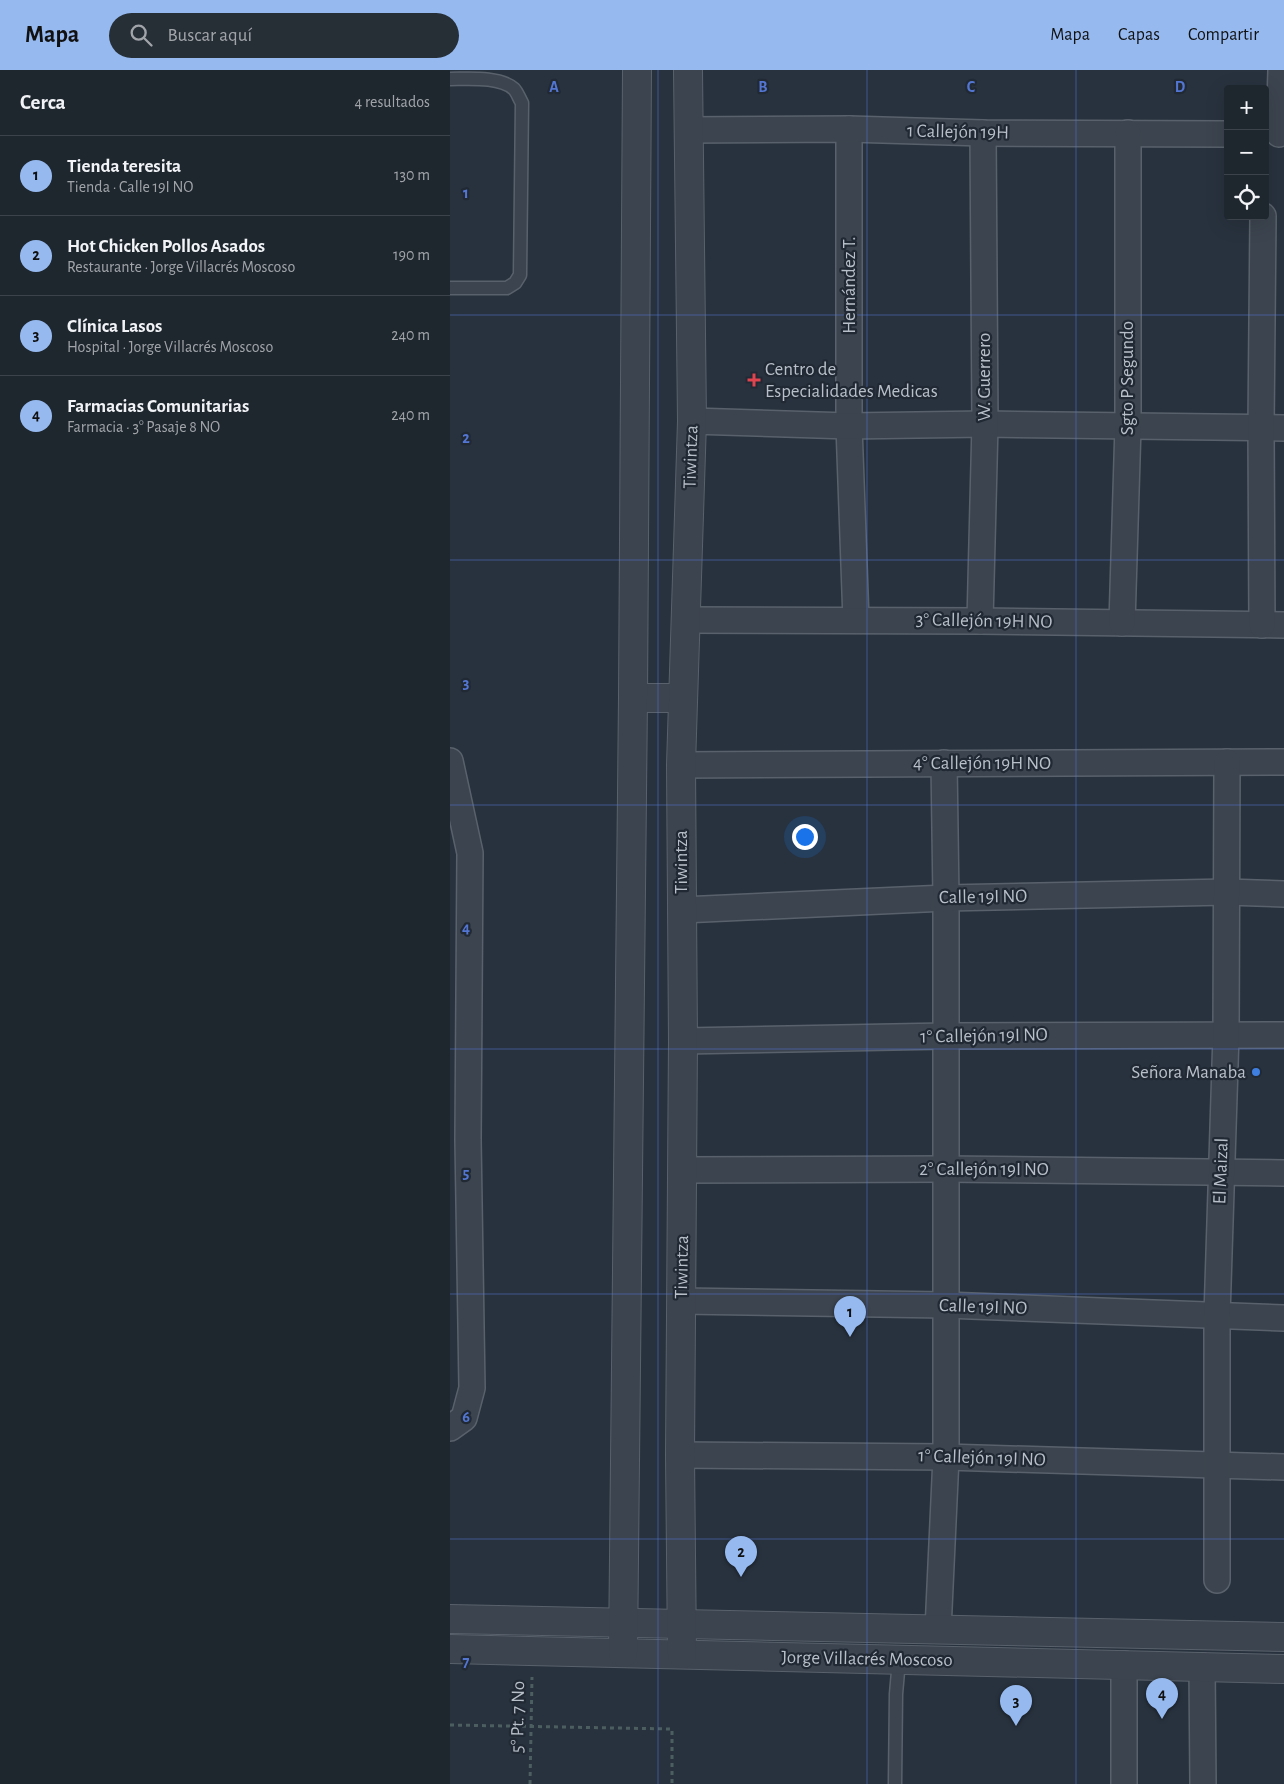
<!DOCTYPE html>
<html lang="es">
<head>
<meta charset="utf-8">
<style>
  body { margin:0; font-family:"Alegreya Sans",sans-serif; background:#262e36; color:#f1f3f6 }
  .controls { position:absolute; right:15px; top:15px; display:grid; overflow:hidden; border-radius:5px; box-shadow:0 5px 20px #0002 }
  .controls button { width:45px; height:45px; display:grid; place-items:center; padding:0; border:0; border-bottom:1px solid #3c434a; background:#1e262e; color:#f1f3f6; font:25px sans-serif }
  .you { position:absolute; left:354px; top:766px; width:18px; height:18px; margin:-12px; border:4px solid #fff; border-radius:50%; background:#1a73e8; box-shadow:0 0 0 8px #1a73e833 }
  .badge { display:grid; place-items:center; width:32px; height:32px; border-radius:50%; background:#96baf0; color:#111; font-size:16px; font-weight:700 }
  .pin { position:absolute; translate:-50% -41px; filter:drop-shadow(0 1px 2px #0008) }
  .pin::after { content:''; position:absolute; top:26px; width:18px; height:15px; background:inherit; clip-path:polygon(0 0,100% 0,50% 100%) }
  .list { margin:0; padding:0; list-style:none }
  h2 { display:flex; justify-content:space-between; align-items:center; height:65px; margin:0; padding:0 20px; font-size:21px }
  h2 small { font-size:16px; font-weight:400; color:#a1a5aa }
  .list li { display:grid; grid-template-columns:32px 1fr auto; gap:15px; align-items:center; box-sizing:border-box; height:80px; padding:0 20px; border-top:1px solid #3c434a }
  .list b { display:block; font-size:19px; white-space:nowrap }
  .list p { margin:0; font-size:16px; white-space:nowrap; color:#a1a5aa }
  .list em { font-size:16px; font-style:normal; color:#a1a5aa }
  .icon { flex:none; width:28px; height:28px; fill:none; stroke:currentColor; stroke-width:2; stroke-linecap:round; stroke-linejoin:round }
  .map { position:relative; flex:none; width:834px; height:1714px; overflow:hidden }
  header { display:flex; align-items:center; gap:30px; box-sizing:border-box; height:70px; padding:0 25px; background:#96baf0; color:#111 }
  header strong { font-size:24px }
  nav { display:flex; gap:28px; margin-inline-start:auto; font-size:18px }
  .search { width:350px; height:45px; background:#262e36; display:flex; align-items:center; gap:12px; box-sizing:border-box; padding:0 18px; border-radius:28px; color:#a1a5aa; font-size:19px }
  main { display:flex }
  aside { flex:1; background:#1e262e }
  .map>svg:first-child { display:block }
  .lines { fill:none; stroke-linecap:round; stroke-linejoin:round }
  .service-casing { stroke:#59626c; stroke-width:15 }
  .minor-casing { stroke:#59626c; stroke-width:28 }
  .tertiary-casing { stroke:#59626c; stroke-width:30 }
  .path { stroke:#4c5e60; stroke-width:3; stroke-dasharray:4 4; stroke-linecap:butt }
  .service { stroke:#3c444f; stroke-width:12 }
  .minor { stroke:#3c444f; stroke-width:25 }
  .tertiary { stroke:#3c444f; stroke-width:28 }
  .grid { fill:none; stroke:#5376d3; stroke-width:1; stroke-opacity:0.55 }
  .health-dot { fill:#e0444e; stroke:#202934; stroke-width:2 }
  .shop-dot { fill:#3f7fe0; stroke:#202934; stroke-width:2 }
  .labels { text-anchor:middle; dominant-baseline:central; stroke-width:4.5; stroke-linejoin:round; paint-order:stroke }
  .street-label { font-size:19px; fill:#b8bfc9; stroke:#202934 }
  .poi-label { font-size:19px; fill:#b8bfc9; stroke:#202934; text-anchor:start }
  .grid-label { font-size:16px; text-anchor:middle; font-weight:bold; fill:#5376d3; stroke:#202934; stroke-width:4.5; stroke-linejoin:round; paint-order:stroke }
</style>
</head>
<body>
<header>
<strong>Mapa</strong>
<div class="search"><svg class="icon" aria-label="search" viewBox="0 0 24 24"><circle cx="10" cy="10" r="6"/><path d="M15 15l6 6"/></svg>Buscar aquí</div>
<nav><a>Mapa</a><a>Capas</a><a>Compartir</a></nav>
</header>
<main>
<aside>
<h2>Cerca<small>4 resultados</small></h2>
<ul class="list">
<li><span class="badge">1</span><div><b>Tienda teresita</b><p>Tienda · Calle 19I NO</p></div><em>130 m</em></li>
<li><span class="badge">2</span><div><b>Hot Chicken Pollos Asados</b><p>Restaurante · Jorge Villacrés Moscoso</p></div><em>190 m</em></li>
<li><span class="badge">3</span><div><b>Clínica Lasos</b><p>Hospital · Jorge Villacrés Moscoso</p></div><em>240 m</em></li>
<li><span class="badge">4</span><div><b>Farmacias Comunitarias</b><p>Farmacia · 3° Pasaje 8 NO</p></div><em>240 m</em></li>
</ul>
</aside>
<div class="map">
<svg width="834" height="1714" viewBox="0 0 834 1714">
  <rect width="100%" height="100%" fill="#28323e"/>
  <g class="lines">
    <g class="service-casing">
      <g id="service">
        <path d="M0,9C17,9 50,6 64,19C67,22 69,28 72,33L70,205L65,213L57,218H0"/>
        <polyline points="445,1714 446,1624 449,1590"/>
      </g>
    </g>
    <g class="minor-casing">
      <g id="minor">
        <polyline points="399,59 399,356 406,550"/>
        <polyline points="238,60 399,59 533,63 778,64"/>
        <polyline points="829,64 831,0"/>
        <polyline points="242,351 399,356 535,354 834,358"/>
        <polyline points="235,550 530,551 834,555"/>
        <polyline points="530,551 535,354 533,63"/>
        <polyline points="672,553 678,356 678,63"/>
        <polyline points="812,555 811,358 813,146"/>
        <polyline points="0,691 20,783 18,1070 22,1318 14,1348 0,1358"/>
        <polyline points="231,695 834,692"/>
        <polyline points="232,840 496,828 777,822 834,824"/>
        <polyline points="233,971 496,966 834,965"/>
        <polyline points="233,1100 495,1099 834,1103"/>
        <polyline points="231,1231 495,1235 834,1248"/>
        <polyline points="230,1385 496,1387 834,1397"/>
        <polyline points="767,1510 767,1246 776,964 777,692"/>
        <polyline points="488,1560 496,1387 496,828 494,693"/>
        <polyline points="752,1596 753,1714"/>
        <polyline points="674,1714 674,1594"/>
      </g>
    </g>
    <g class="tertiary-casing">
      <g id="tertiary">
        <polyline points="183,628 233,628"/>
        <polyline points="0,1549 834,1567"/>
        <polyline points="0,1579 834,1599"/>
        <polyline points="173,1583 183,628 187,0"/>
        <polyline points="232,1584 230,1385 233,971 231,695 242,351 238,0"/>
      </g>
    </g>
    <g class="path">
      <polyline points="0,1655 222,1659 222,1714"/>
      <polyline points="80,1714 82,1607"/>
    </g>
    <use href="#service" class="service"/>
    <use href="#minor" class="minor"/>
    <use href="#tertiary" class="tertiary"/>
  </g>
  <path class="grid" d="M208,0V1714M417,0V1714M626,0V1714M0,245H834M0,490H834M0,735H834M0,979H834M0,1224H834M0,1469H834"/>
  <path class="health-dot" d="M301.5 302.5h5v5h5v5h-5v5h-5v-5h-5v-5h5z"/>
  <circle class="shop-dot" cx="806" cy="1002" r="5"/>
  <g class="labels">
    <g class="street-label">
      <text transform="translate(508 62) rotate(1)">1 Callejón 19H</text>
      <text transform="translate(399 215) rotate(-90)">Hernández T.</text>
      <text transform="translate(534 307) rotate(-90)">W. Guerrero</text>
      <text transform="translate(677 308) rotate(-90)">Sgto P Segundo</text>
      <text transform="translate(241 387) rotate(-88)">Tiwintza</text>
      <text transform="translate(534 551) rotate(1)">3° Callejón 19H NO</text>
      <text x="532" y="693">4° Callejón 19H NO</text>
      <text transform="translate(231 792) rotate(-90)">Tiwintza</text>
      <text transform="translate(533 827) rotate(-1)">Calle 19I NO</text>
      <text transform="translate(534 966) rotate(-1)">1° Callejón 19I NO</text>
      <text x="534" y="1099">2° Callejón 19I NO</text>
      <text transform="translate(771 1101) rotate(-88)">El Maizal</text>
      <text transform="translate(232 1197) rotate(-89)">Tiwintza</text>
      <text transform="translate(533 1237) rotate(2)">Calle 19I NO</text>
      <text transform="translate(532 1388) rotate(2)">1° Callejón 19I NO</text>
      <text transform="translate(417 1589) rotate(1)">Jorge Villacrés Moscoso</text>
      <text transform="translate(68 1647) rotate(-89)">5° Pt. 7 No</text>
    </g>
    <g class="poi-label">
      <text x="315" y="299">Centro de<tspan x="315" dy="22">Especialidades Medicas</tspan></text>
      <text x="796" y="1002" text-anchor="end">Señora Manaba</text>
    </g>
  </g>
  <g class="grid-label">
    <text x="104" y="22">A</text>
    <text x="313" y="22">B</text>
    <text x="521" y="22">C</text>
    <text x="730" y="22">D</text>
    <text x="16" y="128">1</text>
    <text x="16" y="373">2</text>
    <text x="16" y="618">3</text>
    <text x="16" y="863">4</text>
    <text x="16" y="1108">5</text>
    <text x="16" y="1352">6</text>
    <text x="16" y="1597">7</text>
  </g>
</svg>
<div class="controls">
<button>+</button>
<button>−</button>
<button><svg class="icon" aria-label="locate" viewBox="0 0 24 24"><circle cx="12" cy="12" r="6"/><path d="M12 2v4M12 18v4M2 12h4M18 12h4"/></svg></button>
</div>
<div class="you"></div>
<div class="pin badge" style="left:400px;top:1267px">1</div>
<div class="pin badge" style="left:291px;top:1507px">2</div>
<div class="pin badge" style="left:566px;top:1656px">3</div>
<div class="pin badge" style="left:712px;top:1649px">4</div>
</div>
</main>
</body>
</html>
